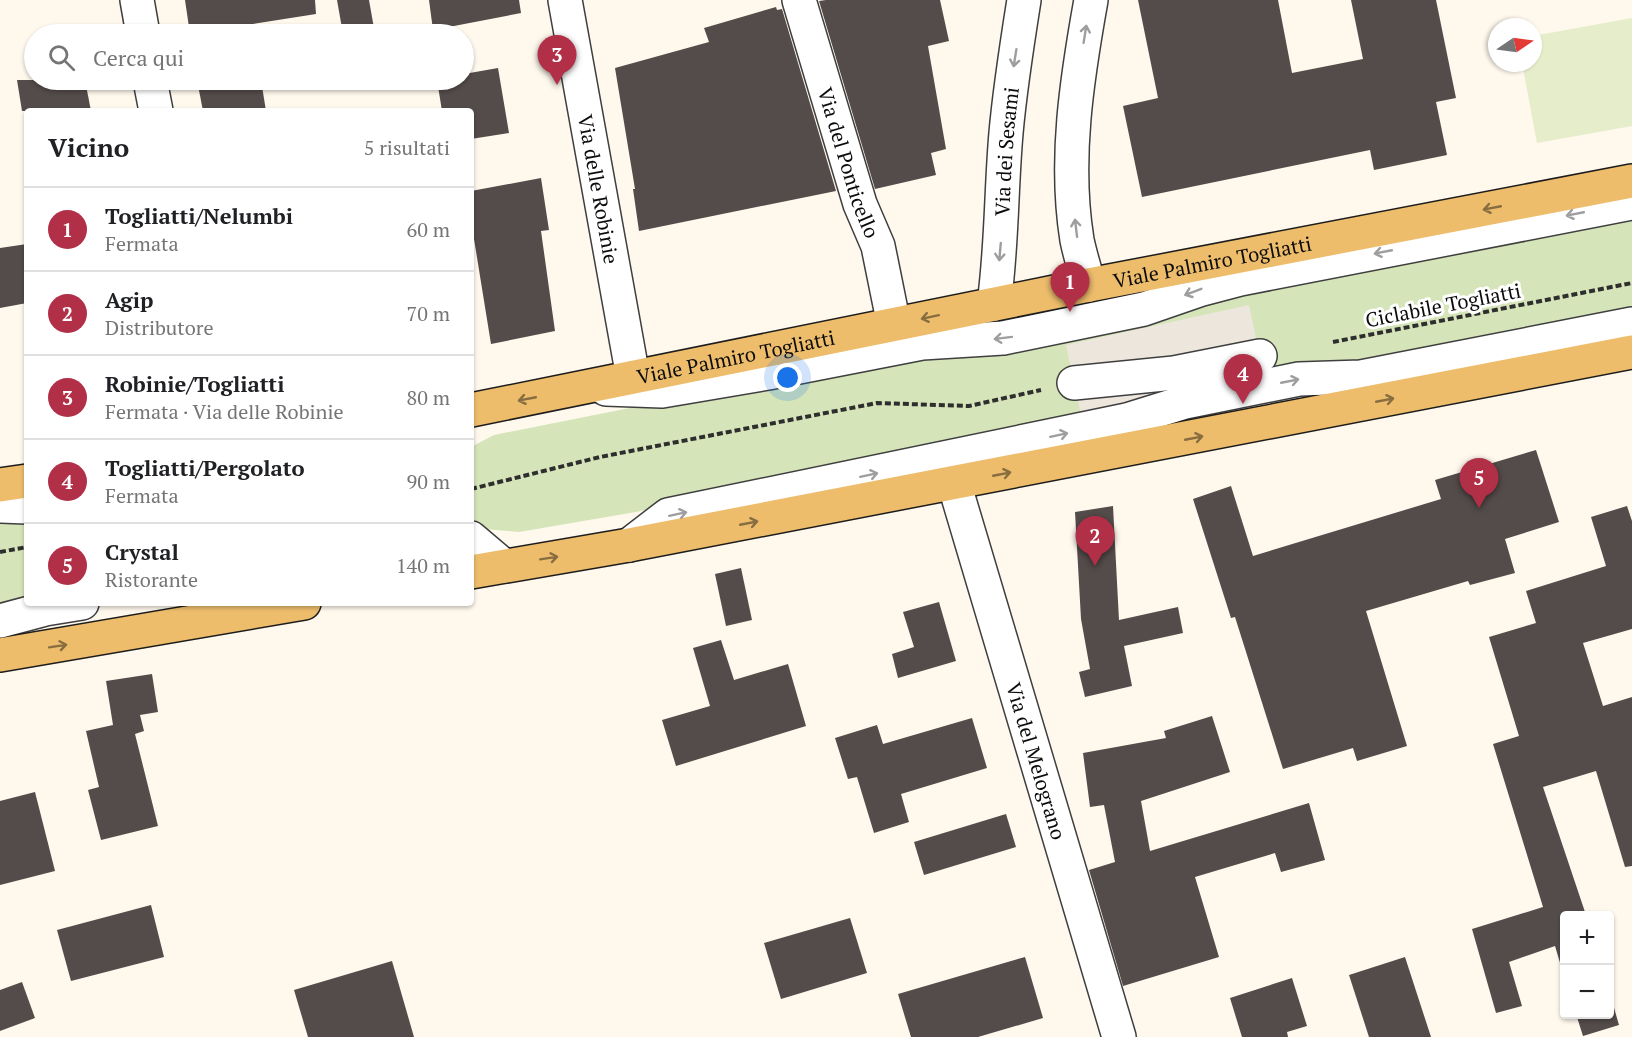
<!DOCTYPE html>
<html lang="it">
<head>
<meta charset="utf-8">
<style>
  body { margin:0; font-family:"PT Serif",serif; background:#f6f6f6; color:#202124 }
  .controls { position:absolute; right:18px; bottom:18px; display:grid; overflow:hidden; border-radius:6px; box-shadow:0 2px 4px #0004 }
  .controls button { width:54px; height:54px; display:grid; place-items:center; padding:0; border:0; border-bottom:2px solid #e0e0e0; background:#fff; color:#202124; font:30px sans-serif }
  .compass { position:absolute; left:1488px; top:18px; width:54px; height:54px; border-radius:50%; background:#fff; box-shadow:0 2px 4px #0004; rotate:77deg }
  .you { position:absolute; left:788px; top:378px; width:21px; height:21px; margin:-15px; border:4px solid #fff; border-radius:50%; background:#1a73e8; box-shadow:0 0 0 9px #1a73e833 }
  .badge { display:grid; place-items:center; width:39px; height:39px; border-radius:50%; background:#b12f47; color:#fff; font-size:20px; font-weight:700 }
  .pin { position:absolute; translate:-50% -50px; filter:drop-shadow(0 2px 3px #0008) }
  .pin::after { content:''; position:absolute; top:32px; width:21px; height:18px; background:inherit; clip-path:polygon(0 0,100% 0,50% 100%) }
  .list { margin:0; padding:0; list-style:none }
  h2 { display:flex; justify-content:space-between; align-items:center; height:78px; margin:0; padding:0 24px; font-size:26px }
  h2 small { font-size:20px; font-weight:400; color:#757577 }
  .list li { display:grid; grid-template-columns:39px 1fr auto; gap:18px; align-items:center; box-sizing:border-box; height:84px; padding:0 24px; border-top:2px solid #e0e0e0 }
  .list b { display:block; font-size:22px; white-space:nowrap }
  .list p { margin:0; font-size:20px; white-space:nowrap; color:#757577 }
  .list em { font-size:20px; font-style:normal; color:#757577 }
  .icon { flex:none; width:33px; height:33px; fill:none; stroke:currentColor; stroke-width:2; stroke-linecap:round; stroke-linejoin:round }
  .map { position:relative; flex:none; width:1632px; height:1037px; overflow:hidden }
  .search { position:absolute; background:#fff; box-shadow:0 2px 4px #0004; left:24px; top:24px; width:450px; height:66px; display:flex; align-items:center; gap:15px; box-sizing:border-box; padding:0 21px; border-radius:33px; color:#757577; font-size:22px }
  .panel { position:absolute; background:#fff; box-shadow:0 2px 4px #0004; left:24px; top:108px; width:450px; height:498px; border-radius:6px }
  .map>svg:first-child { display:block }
  .green { fill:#d6e5b9 }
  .pitch { fill:#e6edca }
  .plaza { fill:#ede6dd }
  .building { fill:#544c4a }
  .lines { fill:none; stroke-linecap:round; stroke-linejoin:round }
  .minor-casing { stroke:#3f3f3f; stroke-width:36 }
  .major-casing { stroke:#1d1d1d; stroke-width:36 }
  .path { stroke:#2e2e2e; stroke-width:4; stroke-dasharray:6 3; stroke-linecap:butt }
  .minor { stroke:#fff; stroke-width:33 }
  .major { stroke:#eebd6c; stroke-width:33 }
  .oneway { stroke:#9e9e9e }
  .oneway2 { stroke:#886d41 }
  .labels { text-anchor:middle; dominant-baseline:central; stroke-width:6; stroke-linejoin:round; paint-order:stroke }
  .street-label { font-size:20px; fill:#0c0c0c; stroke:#fff }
</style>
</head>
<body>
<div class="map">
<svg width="1632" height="1037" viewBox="0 0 1632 1037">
  <rect width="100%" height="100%" fill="#fef8ed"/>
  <g class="green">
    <polygon points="1632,216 1632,310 838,468 636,512 519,532 485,529 471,517 471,447 494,435 1334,268"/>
    <polygon points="0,514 27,519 27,602 0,611"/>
  </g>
  <polygon class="pitch" points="1632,18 1632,126 1537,143 1522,63 1533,63 1533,36"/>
  <polygon class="plaza" points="1249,305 1265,380 1082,420 1066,345"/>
  <g class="building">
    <polygon points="185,0 315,0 316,14 190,34"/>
    <polygon points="337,0 369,0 375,34 343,34"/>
    <polygon points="429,0 519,0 521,13 433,30"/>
    <polygon points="826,0 940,0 949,41 928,46 946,149 931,153 936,175 875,189 819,1"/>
    <polygon points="1138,0 1278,0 1292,73 1363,59 1351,0 1436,0 1456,98 1436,102 1447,155 1374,170 1370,150 1142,197 1123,106 1158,98"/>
    <polygon points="776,7 777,10 782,9 836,191 639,231 633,189 635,189 615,68 709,42 704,28"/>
    <polygon points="498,68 509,133 471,139 471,111 442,111 437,80 464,80 464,74"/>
    <polygon points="17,80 85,80 91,111 22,111"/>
    <polygon points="197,80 261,80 266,111 203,111"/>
    <polygon points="541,178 549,230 541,231 555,331 491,344 474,239 471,240 471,191"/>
    <polygon points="27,244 27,303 0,308 0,248"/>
    <polygon points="1536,450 1559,522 1505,539 1515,573 1470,585 1468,581 1366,611 1407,746 1357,761 1353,748 1283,769 1235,617 1231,618 1193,499 1231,486 1253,556 1441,499 1435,480"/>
    <polygon points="1113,506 1119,620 1178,607 1183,633 1124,646 1132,686 1085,697 1079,672 1090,669 1081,619 1075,512"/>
    <polygon points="1627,506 1632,521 1632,629 1583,643 1603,706 1632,697 1632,866 1625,867 1596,771 1543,787 1586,915 1564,915 1564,976 1555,946 1509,962 1522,1006 1496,1013 1472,929 1543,907 1493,744 1519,736 1489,637 1536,623 1526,591 1606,566 1591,517"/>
    <polygon points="741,568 752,620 726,626 715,574"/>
    <polygon points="939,602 956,661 898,678 892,654 914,647 903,612"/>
    <polygon points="721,640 734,680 788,664 806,726 676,766 662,720 710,706 693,648"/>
    <polygon points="152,674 158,712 140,715 144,731 135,734 158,826 101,840 88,790 99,787 86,731 113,725 106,681"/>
    <polygon points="1212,716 1230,772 1141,801 1150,851 1309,803 1325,860 1281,872 1275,853 1195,877 1219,957 1123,986 1089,870 1115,862 1104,805 1090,807 1083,753 1166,738 1164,731"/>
    <polygon points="972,718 987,768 901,794 909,822 874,833 857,777 848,779 835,738 877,725 883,744"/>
    <polygon points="35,792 55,871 0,885 0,801"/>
    <polygon points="1006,814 1016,847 924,875 914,842"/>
    <polygon points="151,905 164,957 71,981 57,930"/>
    <polygon points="850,918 867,973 781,999 764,943"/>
    <polygon points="1025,957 1043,1018 978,1037 911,1037 898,994"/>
    <polygon points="1405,957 1431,1037 1369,1037 1349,975"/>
    <polygon points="392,961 414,1037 308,1037 294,990"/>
    <polygon points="1292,978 1307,1026 1287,1032 1288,1037 1242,1037 1230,998"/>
    <polygon points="22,982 35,1018 0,1031 0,990"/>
    <polygon points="1610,994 1619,1025 1583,1036 1576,1014 1610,1014"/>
  </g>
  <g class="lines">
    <g class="minor-casing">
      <g id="minor">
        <polyline points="137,0 143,34"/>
        <path id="s1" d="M565,0L633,377"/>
        <path id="s2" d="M799,0L860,204L878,246L894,325"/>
        <polyline points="150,80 156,111"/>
        <path d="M1089,285C1085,270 1080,255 1077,240C1064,160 1077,78 1091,0"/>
        <path id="s3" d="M994,304C1002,247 1001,190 1006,133C1010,88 1017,44 1024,0"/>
        <polyline points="1074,383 1174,373 1260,356"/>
        <polyline points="606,389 662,391 768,373 922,343 1003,338 1144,309 1202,289 1240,279 1632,203"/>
        <path id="s4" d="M954,483L1119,1037"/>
        <polyline points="0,506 27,507"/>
        <polyline points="471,538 504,566"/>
        <polyline points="629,545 668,515 1127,420 1185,402 1299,379 1361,377 1632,324"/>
        <polyline points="0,621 45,609 82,603"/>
      </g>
    </g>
    <g class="major-casing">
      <g id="major">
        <path id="s5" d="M471,410L1089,285L1632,181"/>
        <polyline points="0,485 27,481"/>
        <polyline points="471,572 629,545 1632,352"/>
        <polyline points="0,655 304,603"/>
      </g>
    </g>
    <g class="path">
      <polyline points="1333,342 1632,283"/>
      <polyline points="471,489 600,457 877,403 969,406 1041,390"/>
      <polyline points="0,552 27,547"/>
    </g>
    <use href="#minor" class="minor"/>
    <use href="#major" class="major"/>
  </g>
  <defs><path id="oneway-shaft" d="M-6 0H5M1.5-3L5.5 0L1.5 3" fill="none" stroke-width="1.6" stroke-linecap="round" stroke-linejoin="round" transform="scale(1.5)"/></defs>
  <g class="oneway">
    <use href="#oneway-shaft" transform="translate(1085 34) rotate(-81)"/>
    <use href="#oneway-shaft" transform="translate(1015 58) rotate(99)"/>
    <use href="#oneway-shaft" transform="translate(1575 214) rotate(169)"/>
    <use href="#oneway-shaft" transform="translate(1076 228) rotate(-97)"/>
    <use href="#oneway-shaft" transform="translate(1000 252) rotate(95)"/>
    <use href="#oneway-shaft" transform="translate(1383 252) rotate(169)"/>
    <use href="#oneway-shaft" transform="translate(1193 292) rotate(159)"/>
    <use href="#oneway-shaft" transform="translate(1003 338) rotate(173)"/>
    <use href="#oneway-shaft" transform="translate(1290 381) rotate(-11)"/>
    <use href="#oneway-shaft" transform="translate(1059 435) rotate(-12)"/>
    <use href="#oneway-shaft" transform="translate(869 475) rotate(-12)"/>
    <use href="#oneway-shaft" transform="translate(678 514) rotate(-12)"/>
  </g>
  <g class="oneway2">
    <use href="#oneway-shaft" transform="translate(1492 208) rotate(169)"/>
    <use href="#oneway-shaft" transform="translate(930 317) rotate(168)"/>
    <use href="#oneway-shaft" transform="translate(527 399) rotate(169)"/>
    <use href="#oneway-shaft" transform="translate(1385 400) rotate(-11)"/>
    <use href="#oneway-shaft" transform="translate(1194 438) rotate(-11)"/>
    <use href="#oneway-shaft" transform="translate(1002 474) rotate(-11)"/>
    <use href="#oneway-shaft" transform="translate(749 523) rotate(-11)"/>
    <use href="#oneway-shaft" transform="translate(549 558) rotate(-9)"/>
    <use href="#oneway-shaft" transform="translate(58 646) rotate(-9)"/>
  </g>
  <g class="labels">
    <g class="street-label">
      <text stroke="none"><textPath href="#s3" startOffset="153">Via dei Sesami</textPath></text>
      <text stroke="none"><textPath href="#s2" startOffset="170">Via del Ponticello</textPath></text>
      <text stroke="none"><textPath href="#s1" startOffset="192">Via delle Robinie</textPath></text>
      <text stroke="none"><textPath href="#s5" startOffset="756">Viale Palmiro Togliatti</textPath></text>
      <text transform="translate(1443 305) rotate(-11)">Ciclabile Togliatti</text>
      <text stroke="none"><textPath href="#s5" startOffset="270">Viale Palmiro Togliatti</textPath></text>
      <text stroke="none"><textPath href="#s4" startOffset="290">Via del Melograno</textPath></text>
    </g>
  </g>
</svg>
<div class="controls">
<button>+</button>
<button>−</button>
</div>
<svg class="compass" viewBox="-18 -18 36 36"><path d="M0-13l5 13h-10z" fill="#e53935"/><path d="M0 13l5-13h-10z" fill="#757577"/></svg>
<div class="you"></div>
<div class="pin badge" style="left:1070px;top:312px">1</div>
<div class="pin badge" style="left:1095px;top:566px">2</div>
<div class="pin badge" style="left:557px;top:85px">3</div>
<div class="pin badge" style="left:1243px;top:404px">4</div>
<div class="pin badge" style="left:1479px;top:508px">5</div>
<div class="search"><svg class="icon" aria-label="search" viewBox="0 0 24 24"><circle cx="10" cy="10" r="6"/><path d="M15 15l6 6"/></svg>Cerca qui</div>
<section class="panel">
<h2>Vicino<small>5 risultati</small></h2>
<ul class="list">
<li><span class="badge">1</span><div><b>Togliatti/Nelumbi</b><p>Fermata</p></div><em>60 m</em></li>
<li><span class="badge">2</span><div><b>Agip</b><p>Distributore</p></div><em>70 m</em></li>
<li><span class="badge">3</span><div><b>Robinie/Togliatti</b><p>Fermata · Via delle Robinie</p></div><em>80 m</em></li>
<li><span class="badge">4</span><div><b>Togliatti/Pergolato</b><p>Fermata</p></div><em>90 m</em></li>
<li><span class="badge">5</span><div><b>Crystal</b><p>Ristorante</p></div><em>140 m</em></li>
</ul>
</section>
</div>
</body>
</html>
